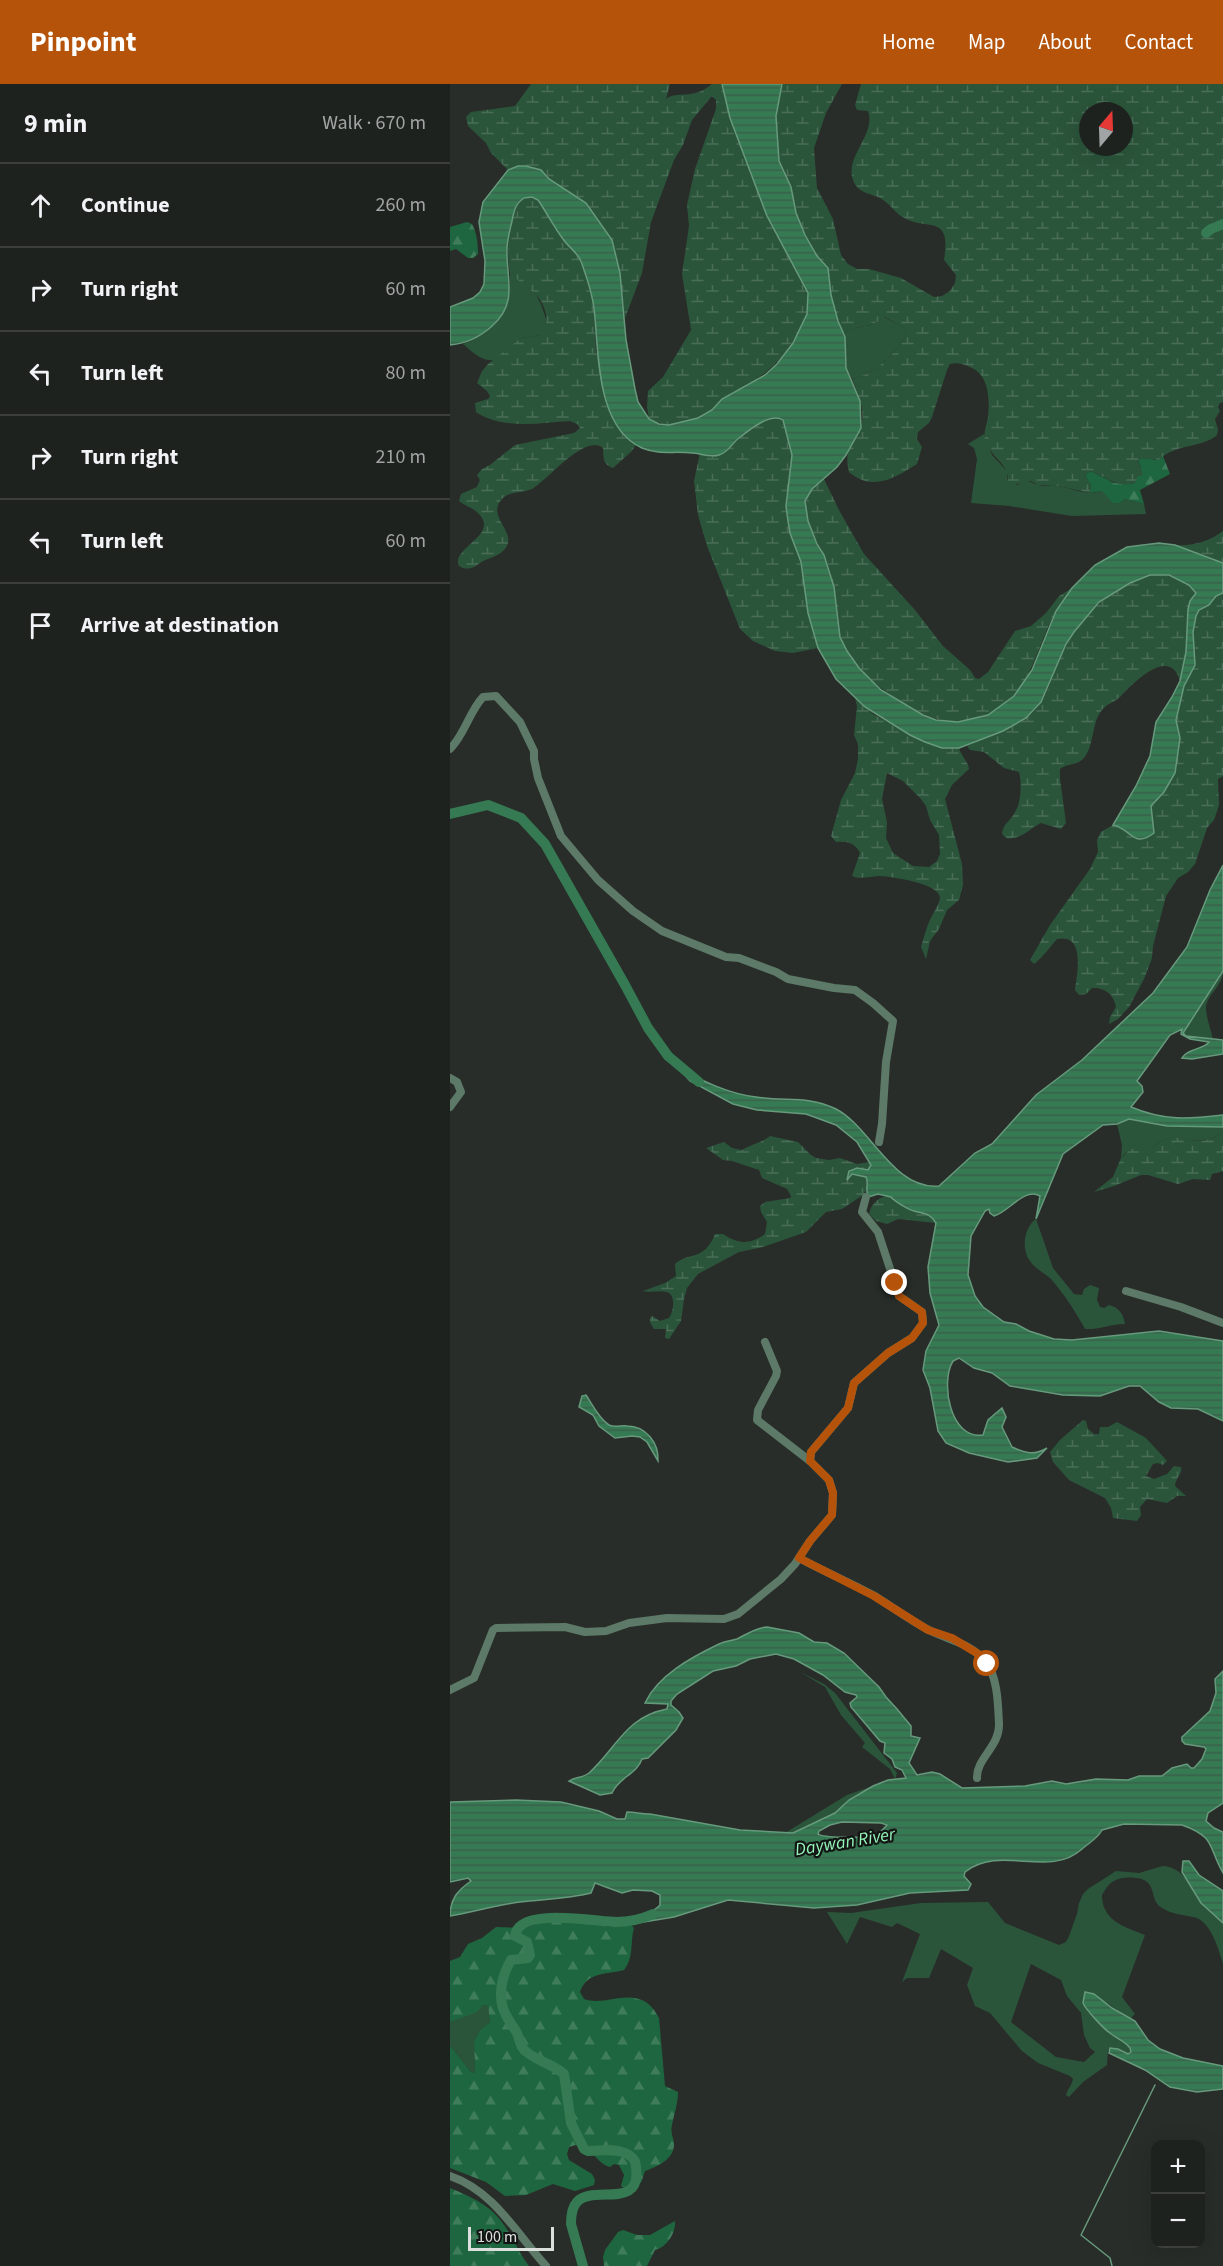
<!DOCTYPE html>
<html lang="en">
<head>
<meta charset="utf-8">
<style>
  body { margin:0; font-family:"Source Sans 3",sans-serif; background:#2b2f2c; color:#f1f3f6 }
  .controls { position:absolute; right:18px; bottom:18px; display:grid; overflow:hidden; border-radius:12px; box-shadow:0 6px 24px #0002 }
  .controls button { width:54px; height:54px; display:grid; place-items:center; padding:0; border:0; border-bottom:2px solid #3c3f3d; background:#1e221f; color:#f1f3f6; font:30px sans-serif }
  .compass { position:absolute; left:629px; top:18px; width:54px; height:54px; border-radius:50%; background:#1e221f; box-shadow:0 6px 24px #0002; rotate:19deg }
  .scale { position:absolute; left:18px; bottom:15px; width:86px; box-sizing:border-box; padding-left:6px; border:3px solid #dce0dd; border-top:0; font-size:16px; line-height:21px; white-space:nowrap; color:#dce0dd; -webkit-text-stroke:4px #121513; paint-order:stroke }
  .stop { position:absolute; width:18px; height:18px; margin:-14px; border:4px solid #b45309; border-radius:50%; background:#fff }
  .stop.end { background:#b45309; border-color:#fff; box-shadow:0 2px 6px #0008 }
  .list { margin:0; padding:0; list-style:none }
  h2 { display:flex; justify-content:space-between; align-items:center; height:78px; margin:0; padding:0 24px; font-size:26px }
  h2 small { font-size:20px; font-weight:400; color:#a1a4a4 }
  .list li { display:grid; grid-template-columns:39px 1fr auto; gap:18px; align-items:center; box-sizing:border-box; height:84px; padding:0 24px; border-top:2px solid #3c3f3d }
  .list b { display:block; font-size:22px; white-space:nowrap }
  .list em { font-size:20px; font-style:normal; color:#a1a4a4 }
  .icon { flex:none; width:33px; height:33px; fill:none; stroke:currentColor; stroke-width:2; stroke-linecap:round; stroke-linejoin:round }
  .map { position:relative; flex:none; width:773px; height:2182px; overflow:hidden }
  header { display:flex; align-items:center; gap:36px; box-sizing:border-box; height:84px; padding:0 30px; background:#b45309; color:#fff }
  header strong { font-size:28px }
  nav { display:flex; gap:33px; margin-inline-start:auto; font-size:21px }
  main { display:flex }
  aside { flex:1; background:#1e221f }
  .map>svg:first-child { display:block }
  .green { fill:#2b553b; fill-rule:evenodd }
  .forest { fill:url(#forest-firs) }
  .wetland { fill:url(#wetland-marsh); fill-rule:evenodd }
  .water { fill:url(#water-rules); stroke:#67997c; stroke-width:1.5; fill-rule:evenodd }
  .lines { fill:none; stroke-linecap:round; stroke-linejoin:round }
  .stream { stroke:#67997c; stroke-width:1.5 }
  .river { stroke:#357a52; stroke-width:10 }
  .minor { stroke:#5d7967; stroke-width:8 }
  .route { stroke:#b45309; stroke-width:8 }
  .labels { text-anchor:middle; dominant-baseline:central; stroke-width:4.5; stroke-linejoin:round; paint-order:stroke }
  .water-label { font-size:18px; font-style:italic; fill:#94f5b8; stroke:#121513 }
</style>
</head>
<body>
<header>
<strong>Pinpoint</strong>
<nav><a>Home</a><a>Map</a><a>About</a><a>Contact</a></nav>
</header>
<main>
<aside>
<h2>9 min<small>Walk · 670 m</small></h2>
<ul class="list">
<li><svg class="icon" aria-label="ahead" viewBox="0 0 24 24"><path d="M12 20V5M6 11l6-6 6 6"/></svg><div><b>Continue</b></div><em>260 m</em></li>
<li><svg class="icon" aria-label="right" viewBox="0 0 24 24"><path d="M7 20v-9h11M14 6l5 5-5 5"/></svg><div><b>Turn right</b></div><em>60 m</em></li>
<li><svg class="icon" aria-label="left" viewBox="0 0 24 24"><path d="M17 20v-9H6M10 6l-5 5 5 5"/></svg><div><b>Turn left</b></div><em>80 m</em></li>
<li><svg class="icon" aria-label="right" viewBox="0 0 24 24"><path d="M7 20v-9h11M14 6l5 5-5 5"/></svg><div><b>Turn right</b></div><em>210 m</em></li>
<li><svg class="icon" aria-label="left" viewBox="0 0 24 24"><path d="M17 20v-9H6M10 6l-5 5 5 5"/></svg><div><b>Turn left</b></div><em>60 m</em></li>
<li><svg class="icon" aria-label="arrive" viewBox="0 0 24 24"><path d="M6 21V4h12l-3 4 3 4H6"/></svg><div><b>Arrive at destination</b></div></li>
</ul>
</aside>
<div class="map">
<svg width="773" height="2182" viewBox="0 0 773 2182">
  <defs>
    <pattern id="forest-firs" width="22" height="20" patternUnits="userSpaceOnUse" patternTransform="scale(1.5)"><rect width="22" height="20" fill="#1e663f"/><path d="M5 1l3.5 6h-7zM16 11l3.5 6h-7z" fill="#3e7c5a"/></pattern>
    <pattern id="wetland-marsh" width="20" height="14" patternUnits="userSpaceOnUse" patternTransform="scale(1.5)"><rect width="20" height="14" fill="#2b553b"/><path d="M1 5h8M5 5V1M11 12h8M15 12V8" fill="none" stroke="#496d57"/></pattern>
    <pattern id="water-rules" width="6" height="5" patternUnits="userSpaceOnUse" patternTransform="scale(1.5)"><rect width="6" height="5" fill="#357a52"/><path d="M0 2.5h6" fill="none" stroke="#3b614b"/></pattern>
  </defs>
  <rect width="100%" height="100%" fill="#282d29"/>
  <g class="green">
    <path d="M60,191H64L86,211L91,220L97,238V245L92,251L71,254L47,275C34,280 22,268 13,260C43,250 61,223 60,191Z"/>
    <path d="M434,233L451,242L457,248C450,268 422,291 402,295L396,284L394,249C405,240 420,246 434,233Z"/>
    <path d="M534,350L542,371L557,387V395L567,401C580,393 577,398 589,401C595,403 603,401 609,402C623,405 638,412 652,407L670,419L675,415L694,420L696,430L622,432L559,422L521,419L527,375L524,364L518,360Z"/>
    <path d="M773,887C773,903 755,911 756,926C757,936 761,946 763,955L736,952L733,949L736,943Z"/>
    <path d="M679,1035L717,1042L773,1043V1048C750,1066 728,1048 711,1057C707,1059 703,1064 699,1066C688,1068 679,1063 671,1074L672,1061L667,1040Z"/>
    <path d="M586,1135L603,1184L624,1210L632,1211L634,1205L640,1201L649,1204L647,1216L650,1223L654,1224L659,1221C670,1224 673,1230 675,1240C661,1240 649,1246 635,1245C626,1228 614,1210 601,1195C595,1189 585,1185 580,1177C571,1166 574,1143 586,1135Z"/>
    <polygon points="350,1588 374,1600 385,1609 447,1689 445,1695 440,1685 412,1663 415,1659 391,1631 375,1603"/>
    <polygon points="423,1702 399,1716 385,1729 344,1749 335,1749 397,1711"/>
    <path d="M713,1782C736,1784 739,1804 752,1820C758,1827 766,1833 773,1839V1879C768,1865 761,1836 743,1833C732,1831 722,1830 712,1824C702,1818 705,1808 699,1800C694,1792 671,1792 664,1797C658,1800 655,1806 652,1811C652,1837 675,1843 695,1851L672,1913L685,1930L680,1935L657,1919L637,1927L662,1951L678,1961L681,1968L678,1970L668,1965L658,1966L657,1981L633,1998L619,2013L616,2011C617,2006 622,2001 623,1995L620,1992L588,1979L572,1967L540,1929L525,1922L517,1901L523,1884L491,1865L479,1894H457L452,1898L470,1850L447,1839L442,1843L410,1833L397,1860L377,1828L401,1829L471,1819L538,1818L555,1839L609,1861L616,1858L619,1852L627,1830L629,1819L633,1810L638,1805L666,1787L689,1789ZM581,1880L611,1896L617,1912L631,1929L634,1951L640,1964L645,1968L634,1978L606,1973L561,1938Z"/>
    <polygon points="33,1921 38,1922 40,1938 30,1946 24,1957 25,1989 20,1987 0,1961 0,1938"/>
  </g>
  <g class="forest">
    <path d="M17,138L22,140C27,149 28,160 28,170L23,174H18L6,165L0,167V143Z"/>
    <polygon points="713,372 720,390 690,406 694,420 675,415 670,419 663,419 652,407 640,409 641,402 635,391 641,387 664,399 683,400 691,384 688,376 691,374 709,376"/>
    <path d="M111,1836L162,1843L181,1841L184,1844C180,1858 184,1874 174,1886C157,1891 137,1887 130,1908L134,1915C158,1924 190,1896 209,1934L215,2002L228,2008C228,2020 224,2030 222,2041C220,2047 223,2053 224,2059C225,2075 207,2083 195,2087L191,2099H182L175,2104L171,2102L174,2091L169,2081L164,2080L160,2083C141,2077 142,2054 119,2063L117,2070L119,2076L142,2090L145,2096L144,2101L125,2107L103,2100L76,2111L55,2112L36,2098L0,2084V1961L20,1987L25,1989L24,1957L30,1946L40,1938L38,1922L33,1921L27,1928L0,1938V1877L10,1873L18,1860L32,1854L46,1843L75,1844L89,1839Z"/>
    <path d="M0,2104C21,2113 41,2121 54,2141C64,2155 68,2168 79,2182H0Z"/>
    <path d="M225,2137C226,2149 217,2163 205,2166L197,2182H154L153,2173L155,2166L168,2148L173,2146L187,2151H200Z"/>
  </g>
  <g class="wetland">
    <path d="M81,0H220L216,15C227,6 242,17 262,0H272C282,46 301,89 318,133C328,160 361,194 359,223C358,230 354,237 350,244C333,279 314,292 280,311C273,315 269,320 262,325C245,340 219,345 199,335L197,323L198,307L213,293L241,246L232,190L239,142L237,121L245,85L266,25V16L262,12L242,36L233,61L224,76L201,138L192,189L175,234L170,189L162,156L136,119L99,95L95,90L68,82L58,86L41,69L36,59L18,42L16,33L21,28L65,22Z"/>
    <path d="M332,0H392L376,29L364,64L367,104L383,135L391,171L398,180L407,185H419L451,194L484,213L492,212L500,207L505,199L506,191L494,176C502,127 476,149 451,132C444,127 439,119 430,114C422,110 411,109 406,102C389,76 427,53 418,27L407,26L405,21L411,0H773V318L770,319L768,323L770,327L765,335L768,346L767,351C750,365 726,359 709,376L690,374L688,376L693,391L687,393L686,398C671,406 655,393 641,387L635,391L641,402L640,409L609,402L588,401L581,397L562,401L559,399C557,394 558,390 556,386C549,374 539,369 535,356C533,347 537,341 538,333C540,316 539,292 522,284C514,280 507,278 500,280L497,286L482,333L479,339L468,348L467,355L472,363L467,380C445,394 422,408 399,388C394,366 401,364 410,345C417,330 408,309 402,295C422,291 450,268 457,248L451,242L435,233C420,245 404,241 394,249L391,246L381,211L378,184L367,172L355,151L346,129L341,103L329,77L326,32ZM638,27H674V63H638Z"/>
    <path d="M82,113L88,116L113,155L131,176L144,222L146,266L163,334L186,360L182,367L163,384C152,380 154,374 153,364C135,349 97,397 82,405C70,410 57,406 49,419C40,436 69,450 54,466C48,473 37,474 30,479C24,484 17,487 9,482C0,464 51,451 28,429C23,424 15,422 9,417L11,410L27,403L30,396L27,391L32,385L40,381L65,361L124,349L130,344L127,340L120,337C90,339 53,346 26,328L25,319L38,315L40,312L37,307L27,299L32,287L38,280L71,254L91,251C101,241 96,221 86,211C79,204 71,200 64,192L60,191C57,171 55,127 74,114Z"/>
    <polygon points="325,334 333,336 342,371 336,422 338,437 340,449 351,478 358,529 368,564 343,569 325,567 303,557 290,545 257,462 248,431 244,397 250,369 263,372 279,365 289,354 316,336"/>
    <path d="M373,393L390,428L414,470L465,526L493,562L520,586L525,594L529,595L538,588L565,547L581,542L596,529L609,512L622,504C615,514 607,524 602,535C581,577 578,621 525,635C500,641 481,635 460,623C431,606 403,586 390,553C389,529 384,494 374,471C367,455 354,438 356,419C356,408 367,401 373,393Z"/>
    <path d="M773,447V479L725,461C744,462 758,458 773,447Z"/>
    <path d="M700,491C718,490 735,494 746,509L738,525L736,568L730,597C720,561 683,599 670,613C665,618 656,620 652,626C641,639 645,660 634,674C627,682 617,679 610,685V695L616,739L611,745L591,739C579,745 571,756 556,754L552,750C553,739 561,737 565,728C571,719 572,699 569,688L554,684L534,668L520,666L517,662C540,651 568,644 586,625C597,613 601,595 607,580C625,539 656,503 700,491Z"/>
    <path d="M773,509V692L768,695L769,721L764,736L757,744L745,780L738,788L728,794L716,812L703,862L702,874L694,895L679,923L668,935L659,940L660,933L666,923C664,911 655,903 642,904L636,910L629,911L625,906C627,890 636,849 607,855C598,865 595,871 584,880L580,876L600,841L640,785L648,768L647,756L651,748L663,741L669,742L684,754L702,729L701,722L714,708L725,689L730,654L726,636L734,602L745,581L743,548L746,532L749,526L759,521L766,512Z"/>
    <path d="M405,614L423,630L475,658L492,664H509C511,672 518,677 519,685L502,701L495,715L512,780L513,801L509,816L497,826L489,845L480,857L476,875L471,863C474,854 476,844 480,836C483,829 489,821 490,814C490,799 442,793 430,792C421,792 410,796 402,792L410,769C405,759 398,757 386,758L381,752L391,716L405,689L408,675V660L404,651L407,622ZM437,689L453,697L471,715L476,722L480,736L489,751L490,770L487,777L479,783L463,782L443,769L436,754L437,738L432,715Z"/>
    <path d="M773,1048V1087L762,1090L760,1096L743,1095L728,1100L698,1091H691L664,1102L644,1108L663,1093L671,1074L681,1065L699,1066C704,1063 709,1057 715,1055C734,1049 749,1066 773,1048Z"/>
    <path d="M320,1052L348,1058L361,1071L366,1074L379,1076L390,1074L407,1080L420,1078L422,1082L418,1088L404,1084L399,1086L398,1090L407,1089L416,1093L417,1105L413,1111L392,1125L376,1128L356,1148L313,1163L289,1168L248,1190L237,1204L234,1215L231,1237L219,1255L215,1254L216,1245H204L200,1238V1234L202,1232L210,1237L219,1234C223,1228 227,1212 217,1208C210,1206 200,1209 193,1207L215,1199L226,1192L225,1180C239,1167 254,1178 265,1150H273C288,1160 299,1161 315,1150L317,1138L311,1128L310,1122L315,1118L340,1114L341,1112L337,1105L312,1094L309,1086L282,1077L273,1076L256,1064L274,1058L282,1064L292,1066C302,1060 312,1059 320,1052Z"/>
    <path d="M436,1112L441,1113C451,1125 467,1125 480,1131L486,1139L448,1135L437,1140L426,1137L419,1130C421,1121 426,1115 436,1112Z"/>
    <path d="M633,1336L636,1337L638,1345L644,1350H649L650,1343H658L667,1338L696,1354L717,1377L713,1381L708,1379L703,1380L696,1392L704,1395L717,1390L724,1382L731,1383C733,1390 725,1394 725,1402L736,1412H727L717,1419L697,1415L690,1423L691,1431L687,1437L663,1434L661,1424L655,1414L619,1396L603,1378L600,1368L610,1356Z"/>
  </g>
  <g class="water">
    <path d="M272,0H332L326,32L329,77L341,103L346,129L355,151L367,172L378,184L381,211L388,237L395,253L396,284L410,317L411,344L396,371L387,383L362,405L355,417L358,437L367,460L374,471L384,503L390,553L397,567L409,584L431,606L473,631L486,636L508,638L538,631L564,612L582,586L606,527L622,504L645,481L677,463L709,459L725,461L773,479V509L766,512L759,521L749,526L746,532L743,548L745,581L734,602L726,636L730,654L725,689L714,708L701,722L704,749C683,765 682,745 663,741L686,702L700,672L706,638L722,613L730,597L736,568L738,525L740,517L746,509L739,501L719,491H700L680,499L649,518L624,548L616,560L591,618L576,634L553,647L509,664H492L475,658L460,651L415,623L386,595L368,564L358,529L351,478L340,449L338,437L336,422L342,371L333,336C321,328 299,346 289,354C282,359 279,368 269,371C260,374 250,369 242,369C225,367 209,371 192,364C145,343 149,266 144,224C142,209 137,194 132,180C129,169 119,164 113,155C104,143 97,129 88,116L82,113L74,114C65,120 64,127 62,137C60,146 57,156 57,165C56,195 69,219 41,243C28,254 17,259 0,261V223L23,214L30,208L34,200L35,177L29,138L33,118L58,86L68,82H76L91,86L99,95L136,119L162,156L170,189L176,256L185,305L188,318L199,335L209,340L219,341L248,334L262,326L272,315L315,291L327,280L343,259L357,230L358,209L317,132L280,34Z"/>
    <path d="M773,781V887L733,949L736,952L773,956V970L742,975L732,974C738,964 753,966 759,958L740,955L731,950L732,945L720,951L687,997L692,1002L693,1008L681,1023C714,1037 738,1035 773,1031V1043L717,1042L679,1035L667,1040L653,1041L613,1070L586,1135L590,1112C574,1103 559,1128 544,1132L540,1129L539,1125L535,1127L521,1152L518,1191L525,1212L533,1223L554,1238L566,1240L579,1247L604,1255L622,1256L709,1247L773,1257V1337L748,1325L721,1324L709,1318L690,1302H679L650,1312L613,1311L560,1302L542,1289L524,1284L509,1274L503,1277C490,1298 500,1356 533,1351L538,1336L552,1324L556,1333L552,1343L562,1363C575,1369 584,1372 597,1364L587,1374L558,1378L519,1369L496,1359L488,1347L480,1304L473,1286L476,1267L489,1241L480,1209L478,1183L486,1139C479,1128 474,1130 464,1127C459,1126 444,1117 441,1113L428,1110L418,1113C415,1106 419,1099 416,1093L402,1090L397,1096L399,1087L407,1084L418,1086L421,1081L407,1058L386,1041L356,1030L307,1026L283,1020L240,997L229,985C253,997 279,1010 306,1013C335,1018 357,1011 386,1025C421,1043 443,1106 489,1102L525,1069L542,1060L586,1011L632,976L703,909L737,863L760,806Z"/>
    <path d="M136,1311C142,1320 149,1335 159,1341C165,1344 171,1341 177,1342C196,1342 209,1359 208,1377L197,1358L190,1353L182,1352L165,1354L149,1342L143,1331L129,1323L132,1312Z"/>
    <path d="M317,1543L349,1549L364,1558L377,1559L394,1569L429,1603L436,1613L447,1625L461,1642V1652L470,1654L459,1679L467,1691L482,1688L490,1690L512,1704L575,1702L602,1697L616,1700L646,1695L678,1696L689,1692H712L722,1684L737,1680L741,1684H744L752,1675L756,1665L754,1663L735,1660L732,1657V1653L760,1627L766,1609L765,1595L773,1587V1719L758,1729L756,1737L764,1744L773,1748V1789C758,1763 766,1753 732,1741L674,1740L652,1746C647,1755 640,1758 632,1765C599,1795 551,1760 515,1788L514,1792L521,1800L518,1806L460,1809L407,1821L364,1824L278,1816L224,1833L188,1839C195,1831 203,1828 210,1821V1811L202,1807L183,1806L172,1809L145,1799L141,1809C117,1815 94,1815 70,1818C46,1821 23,1828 0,1832C0,1815 8,1806 21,1797L18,1794L0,1798V1718L66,1716L111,1718L149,1727L167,1735H175L177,1728C184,1728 192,1730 200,1730L290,1746L343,1749L385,1729L399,1716L423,1702L438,1696L456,1694L452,1686L445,1683L442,1675L434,1669L435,1659L430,1657L401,1623L400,1619L407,1613L406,1611L395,1608L373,1591L344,1575L326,1570L300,1575L286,1582L263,1587L227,1610L221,1617V1621L229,1628L233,1634L226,1646L198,1674L192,1675C187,1690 168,1694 162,1709L150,1711L119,1697C125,1693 133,1694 139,1689C167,1664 175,1633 217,1625L218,1620L195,1619C208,1591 242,1573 269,1560C275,1557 281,1557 287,1555C297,1550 305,1544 317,1543ZM392,1738L431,1739L437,1741C433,1746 427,1751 421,1752C412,1754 373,1754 368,1750L369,1747L380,1741Z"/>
    <polygon points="733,1777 739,1777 749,1791 773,1807 773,1839 751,1819 732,1788"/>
    <path d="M635,1908L644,1910L662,1924L685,1937L698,1956L710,1965L733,1974L773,1982V2005L747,2008L720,2003L695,1986L659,1969L660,1964L668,1965L678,1970L681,1968L680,1964C675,1957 667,1955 660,1949C654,1945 636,1926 633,1919Z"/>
  </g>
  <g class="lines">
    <polyline class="stream" points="662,2182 660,2174 631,2151 705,2001"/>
    <g class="river">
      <polyline points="756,149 761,145 773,140"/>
      <polyline points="0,730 38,721 71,734 95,760 175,901 198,944 218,972 249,998"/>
      <path d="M133,2182L121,2140C121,2134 122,2123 127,2118C143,2100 192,2127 186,2083C186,2076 182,2072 175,2069C164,2064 150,2067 138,2067L134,2065L121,2039L114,1990C103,1980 89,1978 78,1969C70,1964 70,1957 67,1949C63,1942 58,1936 55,1929C47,1912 52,1891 61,1876L78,1874L80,1871L77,1858L65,1852C68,1822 147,1838 166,1838C178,1838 192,1835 203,1830"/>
    </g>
    <g class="minor">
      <path d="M0,665C15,650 19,628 33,613L46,612L70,638L84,667V675L88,694L111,752L148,796L183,827L212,847L276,873L289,874L326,888L338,895L384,904L405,906L423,919L443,937L436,978L432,1040L429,1058"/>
      <polyline points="0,994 7,998 11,1008 0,1023"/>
      <polyline points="676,1207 731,1223 773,1239"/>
      <polyline points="360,1377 361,1368 398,1324 404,1299 438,1269 462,1254 473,1239 472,1228 449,1212 428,1148 412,1128 416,1113"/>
      <path d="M349,1474C373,1487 399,1498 423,1511C441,1522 458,1535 477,1545C497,1556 520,1558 536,1578C548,1594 548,1621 549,1640C550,1662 526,1675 527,1694"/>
      <polyline points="0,1606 24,1594 43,1546 46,1544 115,1543 135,1548 156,1547 179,1539 217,1534 274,1535 288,1530 331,1495 345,1480 360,1457 382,1431 383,1409 379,1396 360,1377 307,1336 308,1326 326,1292 327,1287 315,1258"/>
      <path d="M0,2092C44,2107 66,2149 96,2182"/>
    </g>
  </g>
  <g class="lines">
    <polyline class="route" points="445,1199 449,1212 472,1228 473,1239 462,1254 438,1269 404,1299 398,1324 361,1368 360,1377 379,1396 383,1409 382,1431 360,1457 349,1474 424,1512 478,1546 502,1554 530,1571 537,1580"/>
  </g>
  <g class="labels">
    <g class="water-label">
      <text transform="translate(395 1758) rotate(-9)">Daywan River</text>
    </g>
  </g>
</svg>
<div class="controls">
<button>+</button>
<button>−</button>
</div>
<svg class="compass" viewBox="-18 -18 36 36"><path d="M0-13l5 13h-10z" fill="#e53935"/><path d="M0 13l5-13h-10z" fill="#a1a4a4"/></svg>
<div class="scale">100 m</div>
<div class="stop" style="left:537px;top:1580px"></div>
<div class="stop end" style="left:445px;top:1199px"></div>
</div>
</main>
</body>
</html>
